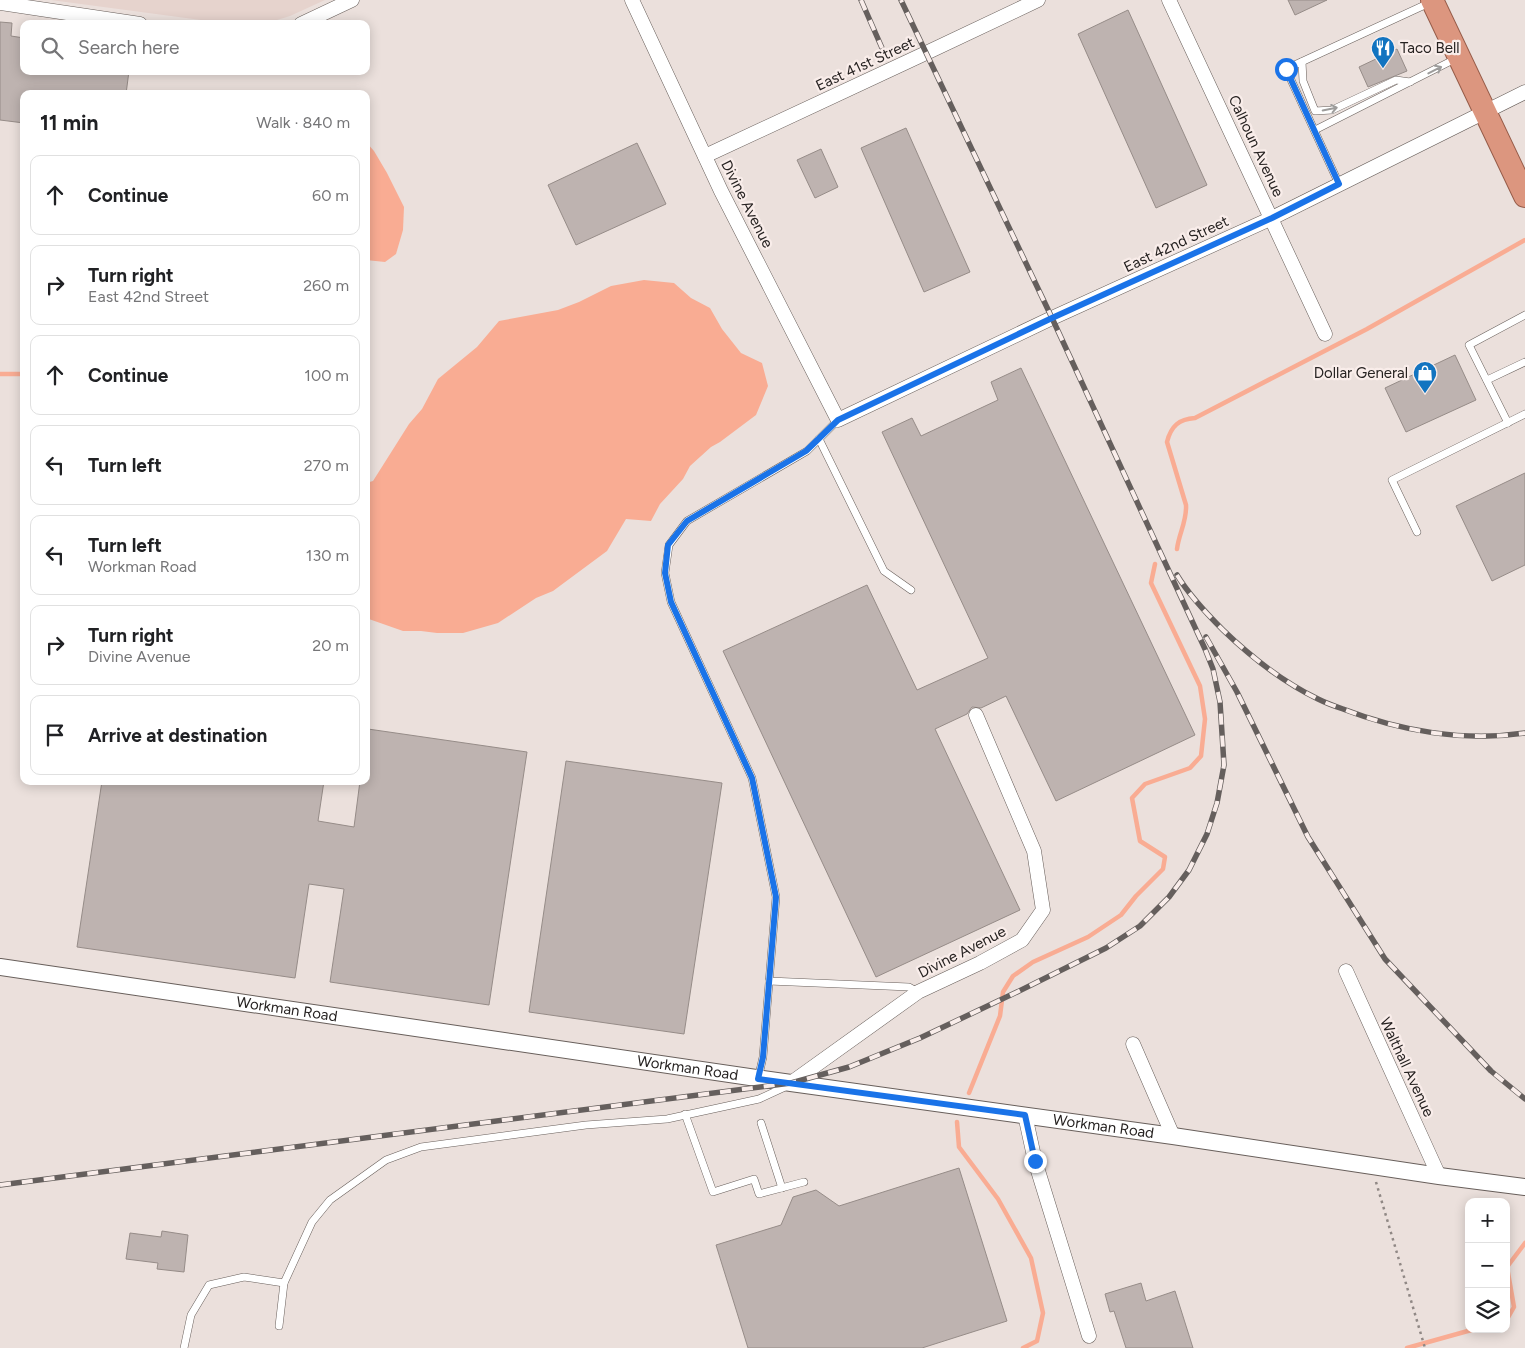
<!DOCTYPE html>
<html lang="en">
<head>
<meta charset="utf-8">
<style>
  body { margin:0; font-family:Figtree,sans-serif; background:#f6f6f6; color:#202124 }
  .controls { position:absolute; right:15px; bottom:15px; display:grid; overflow:hidden; border-radius:10px; box-shadow:0 2px 12px #0003 }
  .controls button { width:45px; height:45px; display:grid; place-items:center; padding:0; border:0; border-bottom:1px solid #e0e0e0; background:#fff; color:#202124; font:25px sans-serif }
  .stop { position:absolute; width:15px; height:15px; margin:-11px; border:4px solid #1a73e8; border-radius:50%; background:#fff }
  .stop.end { background:#1a73e8; border-color:#fff; box-shadow:0 1px 5px #0008 }
  .list { margin:0; padding:0; list-style:none }
  h2 { display:flex; justify-content:space-between; align-items:center; height:65px; margin:0; padding:0 20px; font-size:21px }
  h2 small { font-size:16px; font-weight:400; color:#757577 }
  .list li { display:grid; grid-template-columns:32px 1fr auto; gap:15px; align-items:center; box-sizing:border-box; height:80px; margin:0 10px 10px; padding:0 10px; border:1px solid #e0e0e0; border-radius:10px }
  .list b { display:block; font-size:19px; white-space:nowrap }
  .list p { margin:0; font-size:16px; white-space:nowrap; color:#757577 }
  .list em { font-size:16px; font-style:normal; color:#757577 }
  .icon { flex:none; width:28px; height:28px; fill:none; stroke:currentColor; stroke-width:2; stroke-linecap:round; stroke-linejoin:round }
  .map { position:relative; flex:none; width:1525px; height:1348px; overflow:hidden }
  .search { position:absolute; background:#fff; box-shadow:0 2px 12px #0003; left:20px; top:20px; width:350px; height:55px; display:flex; align-items:center; gap:12px; box-sizing:border-box; padding:0 18px; border-radius:10px; color:#757577; font-size:19px }
  .panel { position:absolute; background:#fff; box-shadow:0 2px 12px #0003; left:20px; top:90px; width:350px; height:695px; border-radius:10px }
  .map>svg:first-child { display:block }
  .built { fill:#e6d3cd }
  .water { fill:#f9ac93 }
  .lines { fill:none; stroke-linecap:round; stroke-linejoin:round }
  .stream { stroke:#f9ac93; stroke-width:4.5 }
  .building { fill:#beb3b0; stroke:#968c88 }
  .service-casing { stroke:#685f5b; stroke-width:8 }
  .minor-casing { stroke:#685f5b; stroke-width:15 }
  .tertiary-casing { stroke:#685f5b; stroke-width:18 }
  .trunk-casing { stroke:#965c49; stroke-width:24 }
  .path { stroke:#908885; stroke-width:2.5; stroke-dasharray:2.5 4; stroke-linecap:butt }
  .service { stroke:#fff; stroke-width:7 }
  .minor { stroke:#fff; stroke-width:14 }
  .tertiary { stroke:#fff; stroke-width:16 }
  .trunk { stroke:#dc967f; stroke-width:22 }
  .rail-casing { stroke:#655f5d; stroke-width:5.5 }
  .rail { stroke:#f9edea; stroke-width:4; stroke-dasharray:11; stroke-linecap:butt }
  .oneway { stroke:#9d9c9b }
  .route { stroke:#1a73e8; stroke-width:6 }
  .labels { text-anchor:middle; dominant-baseline:central; stroke-width:4.5; stroke-linejoin:round; paint-order:stroke }
  .poi-label { font-size:15px; fill:#262221; stroke:#f9edea; text-anchor:start }
  .street-label { font-size:15px; fill:#262221; stroke:#f9edea }
</style>
</head>
<body>
<div class="map">
<svg width="1525" height="1348" viewBox="0 0 1525 1348">
  <rect width="100%" height="100%" fill="#ebe0dc"/>
  <polygon class="built" points="51,0 325,0 290,16 264,24 231,24"/>
  <g class="water">
    <polygon points="366,142 374,151 387,173 404,207 403,230 396,254 385,262 366,260"/>
    <polygon points="644,280 674,283 691,298 710,308 722,329 741,353 762,363 768,386 756,415 720,442 711,447 690,466 683,479 660,504 651,521 626,519 607,551 553,591 536,598 498,623 463,633 437,633 421,631 403,631 366,618 366,483 373,481 409,424 422,409 438,379 477,347 499,321 558,310 579,302 611,286"/>
  </g>
  <g class="lines">
    <g class="stream">
      <polyline points="0,374 24,374"/>
      <path d="M1177,549C1179,533 1187,521 1186,505L1167,442C1171,426 1179,419 1195,418L1367,329L1525,240"/>
      <polyline points="969,1093 1000,1016 1003,992 1013,976 1033,962 1088,937 1121,915 1136,896 1163,869 1165,857 1140,841 1132,798 1145,784 1190,768 1201,756 1205,719 1200,686 1151,583 1155,564"/>
      <polyline points="957,1122 959,1147 998,1199 1031,1258 1043,1313 1037,1341 1023,1348"/>
      <polyline points="1506,1321 1514,1307 1507,1267 1525,1243"/>
      <polyline points="1407,1348 1475,1329"/>
    </g>
  </g>
  <g class="building">
    <polygon points="1288,0 1327,0 1295,15"/>
    <polygon points="1128,10 1207,185 1156,208 1078,34"/>
    <polygon points="0,22 12,23 11,36 24,38 24,71 129,71 126,94 24,94 24,123 0,120"/>
    <polygon points="1397,49 1407,71 1368,87 1359,67"/>
    <polygon points="906,128 970,272 924,292 861,148"/>
    <polygon points="637,143 666,204 576,245 548,185"/>
    <polygon points="821,149 838,187 815,198 797,160"/>
    <polygon points="1455,355 1476,400 1406,432 1385,388"/>
    <polygon points="1021,368 1195,735 1056,801 1006,696 981,708 972,707 967,714 935,729 1020,910 876,977 723,651 867,585 917,690 988,658 882,432 912,418 921,436 998,400 991,382"/>
    <polygon points="1525,473 1525,565 1492,581 1456,506"/>
    <polygon points="368,729 527,752 489,1005 330,982 344,889 309,884 295,978 77,947 102,781 324,781 318,821 354,827 360,781 366,781 366,741"/>
    <polygon points="566,761 722,783 684,1034 529,1012"/>
    <polygon points="959,1168 1007,1321 922,1348 748,1348 716,1245 781,1225 793,1197 816,1190 839,1206"/>
    <polygon points="162,1231 188,1235 184,1272 157,1269 158,1263 126,1259 130,1233 161,1237"/>
    <polygon points="1141,1283 1146,1301 1175,1291 1193,1348 1126,1348 1114,1311 1110,1312 1105,1294"/>
  </g>
  <g class="lines">
    <g class="service-casing">
      <g id="service">
        <polyline points="1302,62 1303,81 1315,111 1332,110 1396,80 1410,82"/>
        <polyline points="1315,130 1457,58"/>
        <polyline points="1339,184 1286,69 1429,3"/>
        <polyline points="1487,380 1525,362"/>
        <polyline points="1508,423 1469,345 1525,315"/>
        <polyline points="819,439 884,571 911,590"/>
        <polyline points="1417,532 1392,480 1525,414"/>
        <polyline points="769,981 909,987 918,992"/>
        <polyline points="758,1079 763,1057 776,897 752,778 671,602 665,573 669,545 687,521 807,451 838,420"/>
        <polyline points="685,1114 713,1192 754,1179 759,1194 804,1182"/>
        <polyline points="761,1123 782,1188"/>
        <polyline points="279,1326 284,1283 312,1222 330,1200 386,1160 421,1147 586,1125 667,1119 759,1099 787,1086"/>
        <polyline points="184,1348 191,1315 209,1285 244,1277 284,1283"/>
      </g>
    </g>
    <g class="minor-casing">
      <g id="minor">
        <polyline points="632,0 721,191 838,420 1052,318 1272,218 1525,92"/>
        <polyline points="1169,0 1325,334"/>
        <polyline points="0,3 140,24"/>
        <polyline points="301,24 352,0"/>
        <polyline points="705,156 926,53 1038,0"/>
        <polyline points="1346,971 1439,1176"/>
        <polyline points="1133,1044 1173,1136"/>
        <polyline points="791,1083 918,992 980,963 1022,940 1043,910 1034,851 976,715"/>
        <polyline points="1025,1115 1035,1161 1089,1336"/>
      </g>
    </g>
    <g class="tertiary-casing">
      <g id="tertiary">
        <path id="s1" d="M0,967L791,1083L1173,1136L1439,1176L1525,1187"/>
      </g>
    </g>
    <g class="trunk-casing">
      <polyline id="trunk" points="1432,0 1525,196"/>
    </g>
    <polyline class="path" points="1376,1182 1425,1348"/>
    <use href="#service" class="service"/>
    <use href="#minor" class="minor"/>
    <use href="#tertiary" class="tertiary"/>
    <use href="#trunk" class="trunk"/>
    <g class="rail-casing">
      <g id="rail">
        <polyline points="861,0 882,48"/>
        <path d="M1177,575C1189,595 1206,613 1223,630C1251,657 1283,682 1318,699C1326,703 1334,706 1343,709C1400,731 1464,742 1525,733"/>
        <polyline points="1206,637 1237,692 1308,837 1385,959 1491,1071 1525,1099"/>
        <polyline points="0,1185 791,1083 849,1067 920,1038 1017,992 1106,948 1140,926 1169,897 1189,870 1207,834 1217,803 1224,765 1220,702 1213,669 1205,649 1052,318 901,0"/>
      </g>
    </g>
    <use href="#rail" class="rail"/>
  </g>
  <defs><path id="oneway-shaft" d="M-6 0H5M1.5-3L5.5 0L1.5 3" fill="none" stroke-width="1.6" stroke-linecap="round" stroke-linejoin="round" transform="scale(1.25)"/></defs>
  <g class="oneway">
    <use href="#oneway-shaft" transform="translate(1435 70) rotate(-27)"/>
    <use href="#oneway-shaft" transform="translate(1330 109) rotate(-11)"/>
  </g>
  <g class="lines">
    <polyline class="route" points="1035,1161 1025,1115 758,1079 763,1057 776,897 752,778 671,602 665,573 668,545 687,521 806,451 838,420 1052,318 1272,218 1339,184 1286,69"/>
  </g>
  <defs>
    <g id="restaurant-pin" transform="scale(1.25)"><path d="M0 17L-7.5 6A9.5 9.5 0 1 1 7.5 6Z" fill="#1274c0" stroke="#f9edea"/><path d="M-5-6h1v4h1v-4h1v4h1v-4h1v5L-1.5 .5V6h-2V.5L-5-1ZM5-6V6H3V1.5H1.5Q1.5-4 5-6Z" fill="#fff"/></g>
    <g id="shop-pin" transform="scale(1.25)"><path d="M0 17L-7.5 6A9.5 9.5 0 1 1 7.5 6Z" fill="#1274c0" stroke="#f9edea"/><path d="M-5-2.5h2.3a2.7 3.5 0 0 1 5.4 0H5L5.5 6h-11ZM-1.5-2.5h3a1.5 2.3 0 0 0-3 0Z" fill="#fff"/></g>
  </defs>
  <g fill-rule="evenodd">
    <use href="#restaurant-pin" x="1383" y="48"/>
    <use href="#shop-pin" x="1425" y="373"/>
  </g>
  <g class="labels">
    <g class="poi-label">
      <text x="1400" y="48">Taco Bell</text>
      <text x="1408" y="373" text-anchor="end">Dollar General</text>
    </g>
    <g class="street-label">
      <text transform="translate(865 64) rotate(-25)">East 41st Street</text>
      <text transform="translate(1256 146) rotate(65)">Calhoun Avenue</text>
      <text transform="translate(747 204) rotate(63)">Divine Avenue</text>
      <text transform="translate(1176 244) rotate(-25)">East 42nd Street</text>
      <text transform="translate(962 952) rotate(-27)">Divine Avenue</text>
      <text stroke="none"><textPath href="#s1" startOffset="290">Workman Road</textPath></text>
      <text transform="translate(1407 1067) rotate(65)">Walthall Avenue</text>
      <text stroke="none"><textPath href="#s1" startOffset="695">Workman Road</textPath></text>
      <text stroke="none"><textPath href="#s1" startOffset="1115">Workman Road</textPath></text>
    </g>
  </g>
</svg>
<div class="controls">
<button>+</button>
<button>−</button>
<button><svg class="icon" aria-label="layers" viewBox="0 0 24 24"><path d="M12 4l9 5-9 5-9-5zM3 14l9 5 9-5"/></svg></button>
</div>
<div class="stop" style="left:1286px;top:69px"></div>
<div class="stop end" style="left:1035px;top:1161px"></div>
<div class="search"><svg class="icon" aria-label="search" viewBox="0 0 24 24"><circle cx="10" cy="10" r="6"/><path d="M15 15l6 6"/></svg>Search here</div>
<section class="panel">
<h2>11 min<small>Walk · 840 m</small></h2>
<ul class="list">
<li><svg class="icon" aria-label="ahead" viewBox="0 0 24 24"><path d="M12 20V5M6 11l6-6 6 6"/></svg><div><b>Continue</b></div><em>60 m</em></li>
<li><svg class="icon" aria-label="right" viewBox="0 0 24 24"><path d="M7 20v-9h11M14 6l5 5-5 5"/></svg><div><b>Turn right</b><p>East 42nd Street</p></div><em>260 m</em></li>
<li><svg class="icon" aria-label="ahead" viewBox="0 0 24 24"><path d="M12 20V5M6 11l6-6 6 6"/></svg><div><b>Continue</b></div><em>100 m</em></li>
<li><svg class="icon" aria-label="left" viewBox="0 0 24 24"><path d="M17 20v-9H6M10 6l-5 5 5 5"/></svg><div><b>Turn left</b></div><em>270 m</em></li>
<li><svg class="icon" aria-label="left" viewBox="0 0 24 24"><path d="M17 20v-9H6M10 6l-5 5 5 5"/></svg><div><b>Turn left</b><p>Workman Road</p></div><em>130 m</em></li>
<li><svg class="icon" aria-label="right" viewBox="0 0 24 24"><path d="M7 20v-9h11M14 6l5 5-5 5"/></svg><div><b>Turn right</b><p>Divine Avenue</p></div><em>20 m</em></li>
<li><svg class="icon" aria-label="arrive" viewBox="0 0 24 24"><path d="M6 21V4h12l-3 4 3 4H6"/></svg><div><b>Arrive at destination</b></div></li>
</ul>
</section>
</div>
</body>
</html>
